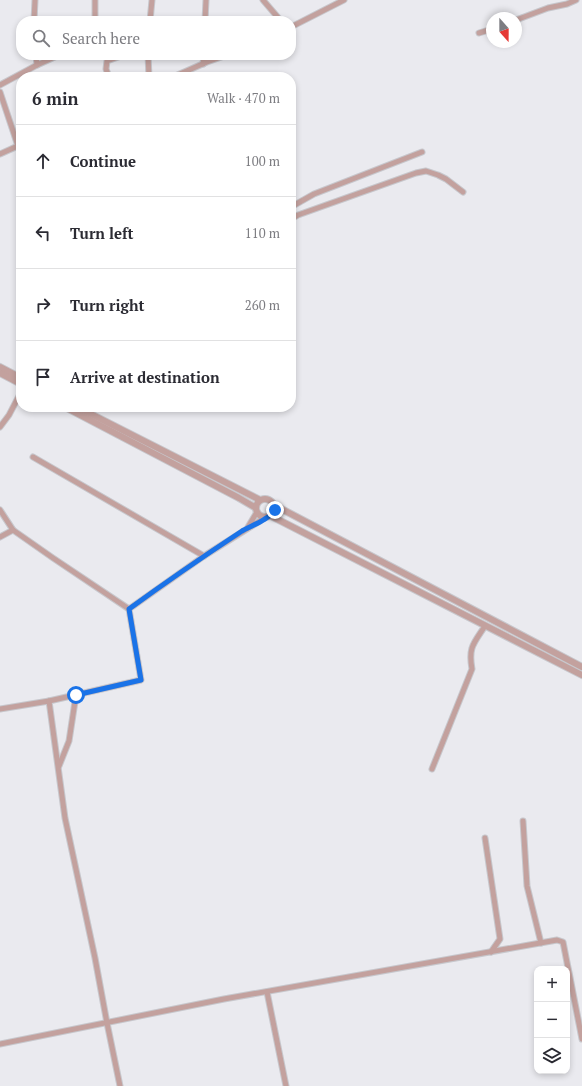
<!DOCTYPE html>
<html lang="en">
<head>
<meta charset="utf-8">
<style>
  body { margin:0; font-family:"PT Serif",serif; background:#f2f2f3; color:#2b2b33 }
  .controls { position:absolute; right:12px; bottom:12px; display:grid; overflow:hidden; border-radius:8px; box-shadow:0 2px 6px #0003 }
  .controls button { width:36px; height:36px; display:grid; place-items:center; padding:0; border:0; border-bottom:1px solid #e1e1e2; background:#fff; color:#2b2b33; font:20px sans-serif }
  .compass { position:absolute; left:486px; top:12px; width:36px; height:36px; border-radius:50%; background:#fff; box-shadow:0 2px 6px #0003; rotate:159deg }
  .stop { position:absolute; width:12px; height:12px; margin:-9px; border:3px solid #1a73e8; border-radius:50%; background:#fff }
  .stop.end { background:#1a73e8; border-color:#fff; box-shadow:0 1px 4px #0008 }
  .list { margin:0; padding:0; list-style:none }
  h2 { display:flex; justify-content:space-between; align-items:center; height:52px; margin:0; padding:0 16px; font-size:17px }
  h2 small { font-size:13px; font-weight:400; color:#7c7c81 }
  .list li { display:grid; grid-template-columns:26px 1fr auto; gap:12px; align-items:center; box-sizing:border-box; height:72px; padding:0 16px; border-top:1px solid #e1e1e2 }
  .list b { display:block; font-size:15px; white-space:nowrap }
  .list em { font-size:13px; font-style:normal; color:#7c7c81 }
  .icon { flex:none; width:22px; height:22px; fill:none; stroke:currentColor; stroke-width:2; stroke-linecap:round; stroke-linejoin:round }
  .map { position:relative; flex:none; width:582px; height:1086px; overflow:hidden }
  .search { position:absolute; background:#fff; box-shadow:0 2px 6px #0003; left:16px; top:16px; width:280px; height:44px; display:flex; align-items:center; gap:10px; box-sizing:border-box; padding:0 14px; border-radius:16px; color:#7c7c81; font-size:15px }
  .panel { position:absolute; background:#fff; box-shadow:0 2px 6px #0003; left:16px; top:72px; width:280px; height:340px; border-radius:16px }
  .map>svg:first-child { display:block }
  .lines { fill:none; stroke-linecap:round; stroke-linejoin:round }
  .minor-casing { stroke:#c7c7cc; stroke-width:7 }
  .tertiary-casing { stroke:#c7c7cc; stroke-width:8 }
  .minor { stroke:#c3a19e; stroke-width:5 }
  .tertiary { stroke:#c3a19e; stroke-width:6 }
  .route { stroke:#1a73e8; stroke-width:5 }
</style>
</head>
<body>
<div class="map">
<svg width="582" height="1086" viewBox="0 0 582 1086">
  <rect width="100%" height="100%" fill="#eaeaef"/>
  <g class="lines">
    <g class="minor-casing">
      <g id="minor">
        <polyline points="263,0 281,21"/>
        <polyline points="516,20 548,8 567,4 576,0"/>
        <polyline points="34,21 35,0"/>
        <polyline points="95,21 95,0"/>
        <polyline points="150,21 152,0"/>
        <polyline points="205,21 206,0"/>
        <polyline points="291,27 344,0"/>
        <polyline points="479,33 492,29"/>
        <polyline points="36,55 37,65"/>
        <polyline points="148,55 149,77"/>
        <polyline points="203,64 204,55"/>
        <polyline points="109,77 106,69 107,61 124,55"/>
        <polyline points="173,77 207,62 227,55"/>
        <polyline points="0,85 37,65 59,55"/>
        <polyline points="0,92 18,146"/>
        <polyline points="0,154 20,145"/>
        <polyline points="291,207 314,194 422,152"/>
        <polyline points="291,219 298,215 416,173 426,171 438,175 446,179 463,192"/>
        <polyline points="0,427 9,415 21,392"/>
        <polyline points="33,457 204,556"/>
        <polyline points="0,510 13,530 53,558 129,609"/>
        <polyline points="248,527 257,512"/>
        <polyline points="0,537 13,530"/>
        <polyline points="0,709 49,701"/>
        <polyline points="59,766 69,741 76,695"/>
        <path d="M432,769L472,669C468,647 474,643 485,626"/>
        <polyline points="523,821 527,886 541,943"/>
        <polyline points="485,838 500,939 491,952"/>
        <polyline points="267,992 286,1086"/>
        <polyline points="0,1044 224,999 557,940 563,942 582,1039"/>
        <polyline points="120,1086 107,1023 95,958 65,818 49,701 141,680 129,609 204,556 266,517"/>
      </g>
    </g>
    <g class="tertiary-casing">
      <g id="tertiary">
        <polyline points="0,367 21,378"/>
        <polyline points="0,373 21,384"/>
        <polyline points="65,407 239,498 256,508"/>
        <polyline points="77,407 260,500"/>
        <circle cx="265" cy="508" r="9"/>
        <polyline points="274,505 582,667"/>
        <polyline points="271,516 582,675"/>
      </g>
    </g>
    <use href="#minor" class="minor"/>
    <use href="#tertiary" class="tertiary"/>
  </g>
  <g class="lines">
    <path class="route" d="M76,695L141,680L129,609C166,582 204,556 242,531C251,526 271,518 275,510"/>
  </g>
</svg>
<div class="controls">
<button>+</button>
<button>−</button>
<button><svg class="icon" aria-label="layers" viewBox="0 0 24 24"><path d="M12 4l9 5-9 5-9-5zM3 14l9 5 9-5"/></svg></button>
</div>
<svg class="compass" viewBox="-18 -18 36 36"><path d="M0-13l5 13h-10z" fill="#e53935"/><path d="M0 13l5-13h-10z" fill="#7c7c81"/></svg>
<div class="stop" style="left:76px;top:695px"></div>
<div class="stop end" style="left:275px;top:510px"></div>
<div class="search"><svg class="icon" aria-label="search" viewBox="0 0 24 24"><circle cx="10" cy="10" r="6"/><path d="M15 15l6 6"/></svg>Search here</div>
<section class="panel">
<h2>6 min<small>Walk · 470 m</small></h2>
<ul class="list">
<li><svg class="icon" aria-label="ahead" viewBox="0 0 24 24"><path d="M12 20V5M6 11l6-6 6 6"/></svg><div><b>Continue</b></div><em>100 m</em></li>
<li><svg class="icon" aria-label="left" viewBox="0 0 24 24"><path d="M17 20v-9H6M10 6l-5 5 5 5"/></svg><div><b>Turn left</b></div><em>110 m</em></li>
<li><svg class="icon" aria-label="right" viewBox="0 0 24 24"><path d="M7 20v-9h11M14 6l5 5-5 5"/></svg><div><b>Turn right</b></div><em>260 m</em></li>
<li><svg class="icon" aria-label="arrive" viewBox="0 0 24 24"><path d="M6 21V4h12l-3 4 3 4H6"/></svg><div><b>Arrive at destination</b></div></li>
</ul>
</section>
</div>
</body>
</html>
